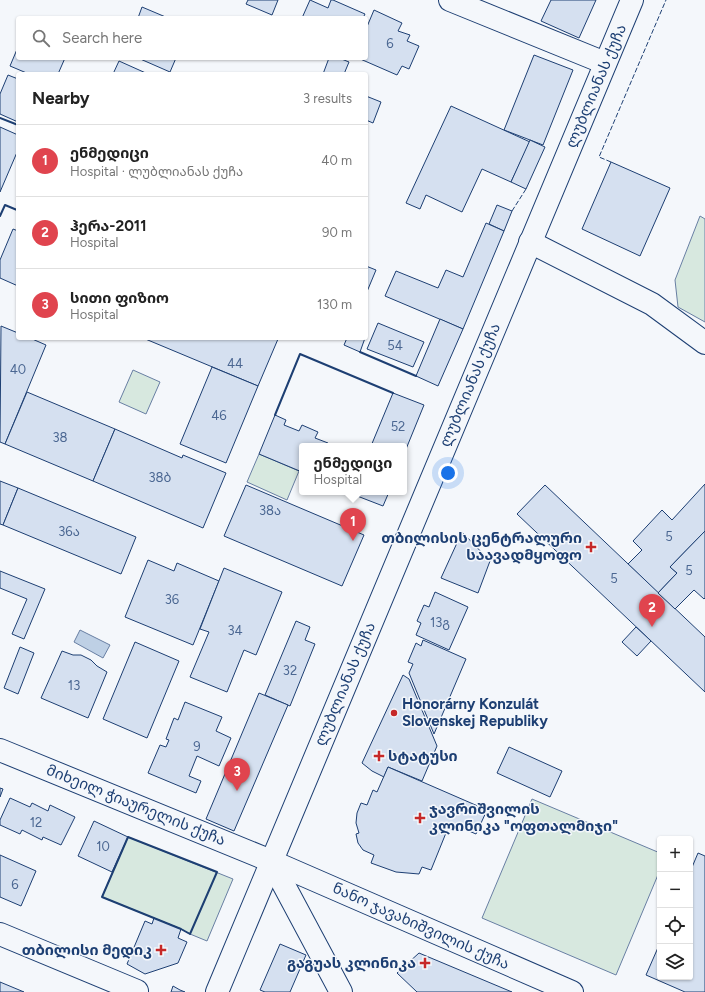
<!DOCTYPE html>
<html lang="en">
<head>
<meta charset="utf-8">
<style>
  body { margin:0; font-family:Figtree,"Noto Sans Georgian",sans-serif; background:#f2f2f2; color:#222 }
  .controls { position:absolute; right:12px; bottom:12px; display:grid; overflow:hidden; border-radius:4px; box-shadow:0 1px 3px #0004 }
  .controls button { width:36px; height:36px; display:grid; place-items:center; padding:0; border:0; border-bottom:1px solid #e0e0e0; background:#fff; color:#222; font:20px sans-serif }
  .you { position:absolute; left:448px; top:473px; width:14px; height:14px; margin:-10px; border:3px solid #fff; border-radius:50%; background:#1a73e8; box-shadow:0 0 0 6px #1a73e833 }
  .badge { display:grid; place-items:center; width:26px; height:26px; border-radius:50%; background:#b45309; color:#fff; font-size:13px; font-weight:700 }
  .pin { position:absolute; translate:-50% -33px; filter:drop-shadow(0 1px 2px #0008) }
  .pin::after { content:''; position:absolute; top:21px; width:14px; height:12px; background:inherit; clip-path:polygon(0 0,100% 0,50% 100%) }
  .popup { position:absolute; left:299px; top:443px; width:108px; height:52px; box-sizing:border-box; display:grid; place-content:center; border-radius:4px; background:#fff; filter:drop-shadow(0 1px 3px #0005); font-size:13px; white-space:nowrap; color:#767676 }
  .popup b { font-size:15px; color:#222 }
  .popup::after { content:''; position:absolute; left:50%; top:100%; margin-left:-8px; border:8px solid transparent; border-top-color:#fff }
  .list { margin:0; padding:0; list-style:none }
  h2 { display:flex; justify-content:space-between; align-items:center; height:52px; margin:0; padding:0 16px; font-size:17px }
  h2 small { font-size:13px; font-weight:400; color:#767676 }
  .list li { display:grid; grid-template-columns:26px 1fr auto; gap:12px; align-items:center; box-sizing:border-box; height:72px; padding:0 16px; border-top:1px solid #e0e0e0 }
  .list b { display:block; font-size:15px; white-space:nowrap }
  .list p { margin:0; font-size:13px; white-space:nowrap; color:#767676 }
  .list em { font-size:13px; font-style:normal; color:#767676 }
  .icon { flex:none; width:22px; height:22px; fill:none; stroke:currentColor; stroke-width:2; stroke-linecap:round; stroke-linejoin:round }
  .map { position:relative; flex:none; width:705px; height:992px; overflow:hidden }
  .search { position:absolute; background:#fff; box-shadow:0 1px 3px #0004; left:16px; top:16px; width:352px; height:44px; display:flex; align-items:center; gap:10px; box-sizing:border-box; padding:0 14px; border-radius:4px; color:#767676; font-size:15px }
  .panel { position:absolute; background:#fff; box-shadow:0 1px 3px #0004; left:16px; top:72px; width:352px; height:268px; border-radius:4px }
  .map>svg:first-child { display:block }
  .green { fill:#d7e8df; stroke:#687fa3 }
  .water { fill:#bed0e5; stroke:#687fa3 }
  .building { fill:#d5e0f0; stroke:#1d3f73 }
  .lines { fill:none; stroke-linecap:round; stroke-linejoin:round }
  .minor-casing { stroke:#1d3f73; stroke-width:24 }
  .minor { stroke:#f4f7fb; stroke-width:22 }
  .fence { stroke:#1d3f73; stroke-width:1; stroke-dasharray:5 2; stroke-linecap:butt }
  .wall { stroke:#1d3f73; stroke-width:2 }
  .poi-dot { fill:#c62828; stroke:#f4f7fb; stroke-width:1.5 }
  .labels { text-anchor:middle; dominant-baseline:central; stroke-width:3; stroke-linejoin:round; paint-order:stroke }
  .number-label { font-size:13px; fill:#4b6792 }
  .street-label { font-size:15px; fill:#1d3f73; stroke:#f4f7fb }
  .poi-label { font-size:15px; font-weight:bold; fill:#1d3f73; stroke:#f4f7fb; text-anchor:end }
</style>
</head>
<body>
<div class="map">
<svg width="705" height="992" viewBox="0 0 705 992">
  <rect width="100%" height="100%" fill="#f4f7fb"/>
  <g class="green">
    <polygon points="700,216 705,219 705,322 678,307 675,280"/>
    <polygon points="133,370 160,382 146,414 119,402"/>
    <polygon points="259,454 299,471 287,500 247,482"/>
    <polygon points="532,799 660,853 660,870 616,975 482,918"/>
    <polygon points="128,837 233,879 207,941 190,934 181,929 102,897"/>
  </g>
  <polygon class="water" points="80,630 110,645 103,658 74,642"/>
  <g class="building">
    <polygon points="248,0 278,0 272,15 246,4"/>
    <polygon points="310,0 328,8 331,0 333,0 365,14 363,18 302,18"/>
    <polygon points="551,0 596,0 579,38 541,21"/>
    <polygon points="142,7 168,18 138,18"/>
    <polygon points="374,10 402,23 398,31 410,35 407,41 419,46 409,69 402,66 397,75 358,58 366,58 366,29"/>
    <polygon points="18,47 18,58 65,58 58,74 29,74 10,66"/>
    <polygon points="534,55 573,70 543,145 504,130"/>
    <polygon points="138,58 176,58 170,72"/>
    <polygon points="329,58 339,58 349,62 344,74 323,74"/>
    <polygon points="119,61 148,74 113,74"/>
    <polygon points="8,75 18,79 18,122 0,114 0,94"/>
    <polygon points="366,96 381,102 373,123 366,120"/>
    <polygon points="451,106 530,142 511,182 482,169 462,212 426,195 420,209 406,203"/>
    <polygon points="0,127 18,135 18,150 0,192"/>
    <polygon points="530,140 545,147 526,189 511,182"/>
    <polygon points="611,162 670,188 640,256 582,229"/>
    <polygon points="497,205 512,211 504,231 489,224"/>
    <polygon points="486,223 504,231 463,329 385,296 396,271 438,288 446,270 463,277"/>
    <polygon points="13,229 18,231 18,286 0,278 0,260"/>
    <polygon points="366,266 376,270 366,294"/>
    <polygon points="440,319 463,329 438,386 416,376"/>
    <polygon points="378,323 424,342 413,367 367,349"/>
    <polygon points="1,326 18,333 18,338 30,338 46,345 5,444 0,442"/>
    <polygon points="143,338 274,338 278,339 258,386"/>
    <polygon points="347,338 365,338 360,352 344,345"/>
    <polygon points="212,367 258,386 226,463 180,444"/>
    <polygon points="27,392 115,429 93,481 5,444"/>
    <polygon points="393,393 424,405 404,454 404,446 371,446"/>
    <polygon points="275,415 286,420 284,425 299,431 302,425 318,432 315,438 328,443 327,446 302,446 302,472 259,454"/>
    <polygon points="115,429 182,458 183,455 226,473 203,528 93,481"/>
    <polygon points="0,481 18,488 3,525 0,524"/>
    <polygon points="705,484 705,531 670,567 677,573 658,593 628,564 642,550 633,541 662,510 672,520"/>
    <polygon points="246,485 364,535 342,586 224,536"/>
    <polygon points="545,485 705,637 705,692 517,514"/>
    <polygon points="18,488 136,537 121,574 3,525"/>
    <polygon points="352,492 389,492 383,506 352,494"/>
    <polygon points="705,531 705,598 704,599 694,590 675,609 658,593 677,573 670,567"/>
    <polygon points="462,532 490,561 478,593 441,578"/>
    <polygon points="148,560 174,571 177,563 219,581 193,645 125,617"/>
    <polygon points="224,568 282,592 256,655 244,650 227,692 190,677 209,632 200,629"/>
    <polygon points="0,571 45,589 24,639 12,634 27,599 0,588"/>
    <polygon points="435,592 468,607 449,650 416,635 421,623 417,621 424,605 429,607"/>
    <polygon points="296,621 310,627 305,640 315,644 290,706 265,695"/>
    <polygon points="636,627 651,641 637,656 622,642"/>
    <polygon points="423,640 466,659 434,734 409,673 413,664 408,662 416,643 421,646"/>
    <polygon points="135,642 179,661 147,738 103,719"/>
    <polygon points="20,647 34,653 18,694 4,688"/>
    <polygon points="62,651 73,655 81,655 91,660 97,666 107,672 88,718 41,698"/>
    <polygon points="403,675 409,679 437,746 422,781 388,767 384,777 372,771 362,763"/>
    <polygon points="259,693 288,705 234,831 206,819"/>
    <polygon points="185,702 222,717 216,731 231,738 219,766 197,756 189,776 201,781 196,793 148,773 160,745 166,747 169,740 166,739 174,718 178,720"/>
    <polygon points="509,747 562,771 550,797 497,773"/>
    <polygon points="388,767 487,810 476,834 450,823 431,870 422,867 419,874 396,872 371,863 374,855 363,850 358,843 356,834 359,833 356,823 357,813 361,803 367,805 373,790 377,792"/>
    <polygon points="0,788 3,789 0,797"/>
    <polygon points="10,798 30,807 32,803 48,811 50,805 75,817 61,845 43,837 42,840 22,830 20,834 0,825 0,820"/>
    <polygon points="94,821 128,837 112,872 78,856"/>
    <polygon points="698,853 705,856 705,992 685,992 646,975 660,943 660,977 690,977 690,872"/>
    <polygon points="0,855 36,871 21,906 0,897"/>
    <polygon points="154,918 181,929 178,938 187,942 178,963 145,974 127,964 145,921 152,924"/>
    <polygon points="280,944 306,955 290,992 265,992 260,990"/>
    <polygon points="419,953 512,992 417,992 397,973"/>
    <polygon points="0,982 24,992 0,992"/>
    <polygon points="173,986 180,990 185,992 171,992"/>
  </g>
  <g class="lines">
    <g class="minor-casing">
      <g id="minor">
        <polyline points="450,0 605,63"/>
        <polyline points="530,242 652,304 705,343"/>
        <polyline points="0,750 271,861 572,992"/>
        <polyline points="271,861 341,992"/>
        <polyline points="0,934 137,991"/>
        <polyline points="217,992 632,0"/>
      </g>
    </g>
    <use href="#minor" class="minor"/>
    <g class="fence">
      <polyline points="611,162 599,157 666,0"/>
      <polyline points="512,211 526,189"/>
    </g>
    <g class="wall">
      <polyline points="0,118 18,125"/>
      <polyline points="0,216 5,205 17,210 18,207"/>
      <polyline points="360,352 416,376"/>
      <polyline points="275,415 300,354 393,393"/>
      <polygon points="128,837 217,872 190,934 181,929 102,897"/>
    </g>
  </g>
  <g class="poi-dot">
    <path d="M589 541h4v4h4v4h-4v4h-4v-4h-4v-4h4z"/>
    <circle cx="394" cy="713" r="4"/>
    <path d="M377 750h4v4h4v4h-4v4h-4v-4h-4v-4h4z"/>
    <path d="M418 812h4v4h4v4h-4v4h-4v-4h-4v-4h4z"/>
    <path d="M159 944h4v4h4v4h-4v4h-4v-4h-4v-4h4z"/>
    <path d="M423 957h4v4h4v4h-4v4h-4v-4h-4v-4h4z"/>
  </g>
  <g class="labels">
    <g class="number-label">
      <text x="390" y="43">6</text>
      <text x="395" y="345">54</text>
      <text x="235" y="363">44</text>
      <text x="18" y="369">40</text>
      <text x="219" y="415">46</text>
      <text x="398" y="426">52</text>
      <text x="60" y="437">38</text>
      <text x="160" y="477">38ბ</text>
      <text x="270" y="510">38ა</text>
      <text x="69" y="531">36ა</text>
      <text x="669" y="536">5</text>
      <text x="689" y="570">5</text>
      <text x="614" y="578">5</text>
      <text x="172" y="599">36</text>
      <text x="440" y="622">13გ</text>
      <text x="235" y="630">34</text>
      <text x="290" y="670">32</text>
      <text x="74" y="685">13</text>
      <text x="197" y="746">9</text>
      <text x="36" y="822">12</text>
      <text x="103" y="846">10</text>
      <text x="15" y="884">6</text>
    </g>
    <g class="street-label">
      <text transform="translate(596 86) rotate(-67)">ლუბლიანას ქუჩა</text>
      <text transform="translate(470 385) rotate(-67)">ლუბლიანას ქუჩა</text>
      <text transform="translate(345 684) rotate(-67)">ლუბლიანას ქუჩა</text>
      <text transform="translate(136 805) rotate(22)">მიხეილ ჭიაურელის ქუჩა</text>
      <text transform="translate(421 926) rotate(24)">ნანო ჯავახიშვილის ქუჩა</text>
    </g>
    <g class="poi-label">
      <text x="582" y="538">თბილისის ცენტრალური<tspan x="582" dy="17">საავადმყოფო</tspan></text>
      <text x="402" y="704" text-anchor="start">Honorárny Konzulát<tspan x="402" dy="17">Slovenskej Republiky</tspan></text>
      <text x="388" y="756" text-anchor="start">სტატუსი</text>
      <text x="429" y="809" text-anchor="start">ჯავრიშვილის<tspan x="429" dy="17">კლინიკა "ოფთალმიჯი"</tspan></text>
      <text x="152" y="950">თბილისი მედიკ</text>
      <text x="416" y="963">გაგუას კლინიკა</text>
    </g>
  </g>
</svg>
<div class="controls">
<button>+</button>
<button>−</button>
<button><svg class="icon" aria-label="locate" viewBox="0 0 24 24"><circle cx="12" cy="12" r="6"/><path d="M12 2v4M12 18v4M2 12h4M18 12h4"/></svg></button>
<button><svg class="icon" aria-label="layers" viewBox="0 0 24 24"><path d="M12 4l9 5-9 5-9-5zM3 14l9 5 9-5"/></svg></button>
</div>
<div class="you"></div>
<div class="pin badge" style="left:353px;top:541px;background:#e0444e">1</div>
<div class="popup"><b>ენმედიცი</b>Hospital</div>
<div class="pin badge" style="left:652px;top:627px;background:#e0444e">2</div>
<div class="pin badge" style="left:237px;top:791px;background:#e0444e">3</div>
<div class="search"><svg class="icon" aria-label="search" viewBox="0 0 24 24"><circle cx="10" cy="10" r="6"/><path d="M15 15l6 6"/></svg>Search here</div>
<section class="panel">
<h2>Nearby<small>3 results</small></h2>
<ul class="list">
<li><span class="badge" style="background:#e0444e">1</span><div><b>ენმედიცი</b><p>Hospital · ლუბლიანას ქუჩა</p></div><em>40 m</em></li>
<li><span class="badge" style="background:#e0444e">2</span><div><b>ჰერა-2011</b><p>Hospital</p></div><em>90 m</em></li>
<li><span class="badge" style="background:#e0444e">3</span><div><b>სითი ფიზიო</b><p>Hospital</p></div><em>130 m</em></li>
</ul>
</section>
</div>
</body>
</html>
